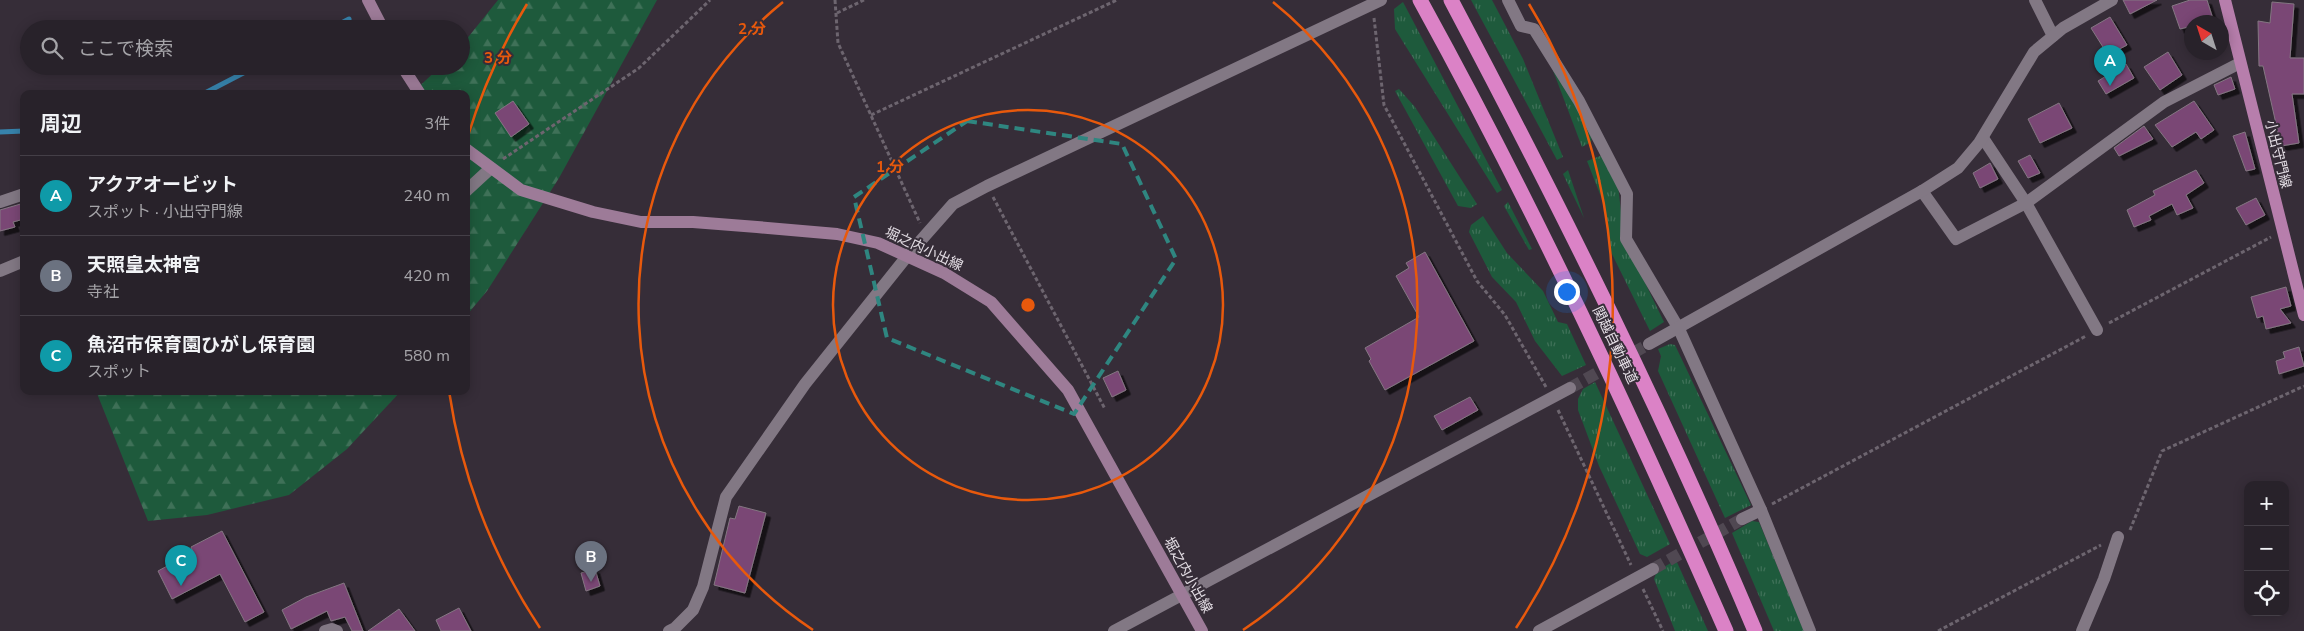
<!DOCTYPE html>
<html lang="ja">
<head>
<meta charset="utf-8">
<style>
  body { margin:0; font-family:"Nunito Sans","Noto Sans JP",sans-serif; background:#342f36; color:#f1f3f6 }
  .controls { position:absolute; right:15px; bottom:15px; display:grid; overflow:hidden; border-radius:10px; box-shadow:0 2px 12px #0003 }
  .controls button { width:45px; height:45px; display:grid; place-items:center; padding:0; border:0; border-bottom:1px solid #443f47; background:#28222a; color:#f1f3f6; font:25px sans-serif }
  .compass { position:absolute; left:2184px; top:15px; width:45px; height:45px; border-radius:50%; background:#28222a; box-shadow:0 2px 12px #0003; rotate:321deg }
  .you { position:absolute; left:1566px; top:291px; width:18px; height:18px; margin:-12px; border:4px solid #fff; border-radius:50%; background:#1a73e8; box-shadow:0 0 0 8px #1a73e833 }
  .badge { display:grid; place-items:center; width:32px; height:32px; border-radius:50%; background:#1a73e8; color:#fff; font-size:16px; font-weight:700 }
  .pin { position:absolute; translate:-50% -41px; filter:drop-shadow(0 1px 2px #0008) }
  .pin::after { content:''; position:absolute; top:26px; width:18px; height:15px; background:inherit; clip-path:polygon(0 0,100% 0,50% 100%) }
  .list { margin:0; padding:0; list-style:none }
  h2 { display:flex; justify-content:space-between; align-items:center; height:65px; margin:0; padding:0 20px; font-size:21px }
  h2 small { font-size:16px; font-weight:400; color:#a5a4a8 }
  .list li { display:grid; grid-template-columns:32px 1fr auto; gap:15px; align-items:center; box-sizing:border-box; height:80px; padding:0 20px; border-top:1px solid #443f47 }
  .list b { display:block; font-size:19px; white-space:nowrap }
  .list p { margin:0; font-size:16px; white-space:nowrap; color:#a5a4a8 }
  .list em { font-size:16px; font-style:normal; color:#a5a4a8 }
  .icon { flex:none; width:28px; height:28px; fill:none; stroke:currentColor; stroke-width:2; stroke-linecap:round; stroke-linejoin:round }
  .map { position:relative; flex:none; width:2304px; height:631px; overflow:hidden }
  .search { position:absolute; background:#28222a; box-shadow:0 2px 12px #0003; left:20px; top:20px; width:450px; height:55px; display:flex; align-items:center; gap:12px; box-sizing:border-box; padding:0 18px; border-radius:28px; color:#a5a4a8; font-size:19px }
  .panel { position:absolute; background:#28222a; box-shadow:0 2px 12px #0003; left:20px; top:90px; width:450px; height:305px; border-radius:10px }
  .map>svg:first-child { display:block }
  .grass { fill:url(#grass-tufts) }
  .forest { fill:url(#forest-firs) }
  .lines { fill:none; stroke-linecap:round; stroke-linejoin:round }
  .stream { stroke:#3783ac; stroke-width:5 }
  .building { fill:#7a4675; stroke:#847782; filter:url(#shadow) }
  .minor-tunnel { stroke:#504852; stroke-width:12; stroke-dasharray:12 6; stroke-linecap:butt }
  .path { stroke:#6d656f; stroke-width:3; stroke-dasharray:4 2.5; stroke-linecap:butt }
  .minor { stroke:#827884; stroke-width:12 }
  .secondary { stroke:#9d7b98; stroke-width:12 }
  .primary { stroke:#b77eac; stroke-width:12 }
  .motorway { stroke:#db82c6; stroke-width:15 }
  .marked { fill:none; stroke:#2f8680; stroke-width:4; stroke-dasharray:10 6; stroke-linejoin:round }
  .ring { fill:none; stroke:#e8590c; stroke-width:2.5 }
  .labels { text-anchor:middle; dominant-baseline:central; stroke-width:4; stroke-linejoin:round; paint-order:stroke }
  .street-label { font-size:14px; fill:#e4dee5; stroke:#362d38 }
  .centre { fill:#e8590c; stroke:#362d38; stroke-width:2.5 }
  .ring-label { font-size:15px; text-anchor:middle; font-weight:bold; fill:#e8590c; stroke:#362d38; stroke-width:4; stroke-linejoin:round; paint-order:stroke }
</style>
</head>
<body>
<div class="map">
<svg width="2304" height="631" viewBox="0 0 2304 631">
  <defs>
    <pattern id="grass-tufts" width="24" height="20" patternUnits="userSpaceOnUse" patternTransform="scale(1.25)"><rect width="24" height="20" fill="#1e5a3c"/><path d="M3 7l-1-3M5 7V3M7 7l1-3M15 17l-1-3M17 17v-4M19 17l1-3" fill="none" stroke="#3f7158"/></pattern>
    <pattern id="forest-firs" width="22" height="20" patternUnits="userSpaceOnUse" patternTransform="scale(1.25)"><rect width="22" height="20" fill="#1e5a3c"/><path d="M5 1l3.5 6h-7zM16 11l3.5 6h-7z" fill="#3f7158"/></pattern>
    <filter id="shadow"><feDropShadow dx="4.5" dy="4.5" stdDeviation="0" flood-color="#0009"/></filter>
  </defs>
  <rect width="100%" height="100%" fill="#362d38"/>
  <g class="grass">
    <polygon points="1471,0 1492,0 1523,59 1563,157 1557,160"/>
    <polygon points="1403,2 1502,190 1497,193 1395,29 1394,9"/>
    <polygon points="1546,52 1592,136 1591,142 1582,147"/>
    <polygon points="1399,89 1415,107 1477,204 1471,208 1458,206 1395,91"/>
    <polygon points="1600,156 1605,157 1618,185 1624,239 1664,322 1650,331 1610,250 1605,207 1587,161"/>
    <polygon points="1568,170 1584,218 1563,174"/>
    <polygon points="1508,202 1532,249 1529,250 1504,206"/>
    <polygon points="1483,216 1507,253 1543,291 1558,322 1567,324 1586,365 1562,376 1535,341 1516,302 1492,277 1469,232 1471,225"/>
    <polygon points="1670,344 1675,345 1751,505 1725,518 1658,371 1661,356 1658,349"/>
    <polygon points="1595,382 1670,544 1647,557 1640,554 1599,466 1578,410 1578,399 1583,389"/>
    <polygon points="1752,521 1759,522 1804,631 1774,631 1732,533"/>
    <polygon points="1676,560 1708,631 1675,631 1654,579 1657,571"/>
  </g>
  <g class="forest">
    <polygon points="498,0 657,0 559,178 487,291 466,316 466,94 411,94 441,66 461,66 461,46"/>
    <polygon points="96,391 401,391 347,449 289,495 207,515 148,521"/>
  </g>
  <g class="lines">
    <g class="stream">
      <polyline points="330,29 349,19"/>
      <polyline points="203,94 257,66"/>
      <polyline points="0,132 24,131"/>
    </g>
  </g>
  <g class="building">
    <polygon points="2123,0 2157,0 2130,14"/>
    <polygon points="2190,0 2207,0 2213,19 2201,22 2192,22 2192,26 2180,29 2172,6"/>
    <polygon points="2272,2 2294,4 2290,58 2304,58 2304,94 2292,94 2299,143 2281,146 2263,66 2259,66 2258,21 2270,23"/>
    <polygon points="2110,17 2127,45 2108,55 2091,28"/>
    <polygon points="2168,52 2182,75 2160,90 2144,67"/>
    <polygon points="2126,64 2134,78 2106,94 2098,81"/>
    <polygon points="2231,77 2235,89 2218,95 2214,85"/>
    <polygon points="513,101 529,124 511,137 495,113"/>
    <polygon points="2194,101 2214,130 2201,139 2196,132 2172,147 2155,125"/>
    <polygon points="2059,103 2072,128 2040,143 2028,119"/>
    <polygon points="2144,126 2153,139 2119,156 2114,148"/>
    <polygon points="2245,132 2255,169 2246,171 2233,136"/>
    <polygon points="2030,155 2040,173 2028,178 2018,161"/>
    <polygon points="1990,163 1998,179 1980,188 1973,173"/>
    <polygon points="2196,170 2204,183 2186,195 2193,208 2177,215 2172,204 2149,216 2151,220 2134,227 2127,210 2155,195 2153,191"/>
    <polygon points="2256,198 2265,215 2246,225 2236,208"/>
    <polygon points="24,203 24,219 13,222 15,227 0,231 0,210"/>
    <polygon points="1425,252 1474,341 1385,390 1369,361 1371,359 1365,348 1419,317 1396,276 1409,268 1406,263"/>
    <polygon points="2286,287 2291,306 2280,309 2291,323 2266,329 2263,316 2257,318 2251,297"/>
    <polygon points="2299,347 2304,366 2279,374 2276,361 2285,358 2283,352"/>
    <polygon points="1118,371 1126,390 1112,397 1103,378"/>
    <polygon points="1470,397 1478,410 1442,430 1434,416"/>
    <polygon points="739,506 766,513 745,593 714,585 730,518 735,519"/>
    <polygon points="222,531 264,612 245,622 220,574 172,599 158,571 193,552 191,547"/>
    <polygon points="595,569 600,586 586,591 581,573"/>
    <polygon points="344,583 363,631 352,631 345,617 331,621 327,611 291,629 282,610 306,597"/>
    <polygon points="459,608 471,631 441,631 436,620"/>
    <polygon points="399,609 415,631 368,631"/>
  </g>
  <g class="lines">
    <g class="minor-tunnel">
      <polyline points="1570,388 1649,344"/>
      <polyline points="1653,569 1742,519"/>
    </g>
    <g class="path">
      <polyline points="835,0 838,43 920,223"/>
      <polyline points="837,13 864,0"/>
      <polyline points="1374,18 1384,105 1477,281 1505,315 1546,387"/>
      <polyline points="871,115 1117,0"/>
      <polyline points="503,159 639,68 710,0"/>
      <polyline points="993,197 1105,409"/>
      <polyline points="2109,323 2271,237"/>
      <polyline points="1558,410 1631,565"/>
      <polyline points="1772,504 2086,336"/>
      <polyline points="2130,530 2162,451 2304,386"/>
      <polyline points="1643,589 1663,631"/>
      <polyline points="1938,631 2101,545"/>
    </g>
    <g class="minor">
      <polyline points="1508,0 1521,26 1534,29 1579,101 1627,194 1626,239 1679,329 1761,510 1810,631"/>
      <polyline points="2035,0 2053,36"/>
      <polyline points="1983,138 2026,203 2097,330"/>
      <polyline points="466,191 491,168"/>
      <polyline points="1922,191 1956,239 2026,203 2164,102 2240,63"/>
      <polyline points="0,202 24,194"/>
      <polyline points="0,271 24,261"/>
      <polyline points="1649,344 1922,191 1958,168 1979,143 2034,52 2063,28 2112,0"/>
      <polyline points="1742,519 1761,510"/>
      <polyline points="325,631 332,629 337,631"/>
      <polyline points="669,631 675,628 693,610 703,587 726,497 805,384 908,255 953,204 987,186 1381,0"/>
      <polyline points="1114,631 1570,388"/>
      <polyline points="1539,631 1653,569"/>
      <polyline points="2082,631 2104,579 2118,537"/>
    </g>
    <g class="secondary">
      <polyline points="368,0 383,29"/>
      <polyline points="402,66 420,94"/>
      <polyline points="466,149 521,190 593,212 641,222 693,222 757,227 837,234 878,243 944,273 991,302 1068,390 1202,631"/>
    </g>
    <polyline class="primary" points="2225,0 2304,315"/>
    <g class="motorway">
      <path d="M1420,0C1533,205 1632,417 1726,631"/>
      <path d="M1451,0C1560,206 1665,416 1755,631"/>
    </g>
  </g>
  <path class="marked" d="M967,121L1122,144L1176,259L1074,414L887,338L854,197Z"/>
  <g class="ring">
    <circle cx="1028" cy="305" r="195"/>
    <path d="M813 630A390 390 0 0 1 783 2M1273 2A390 390 0 0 1 1243 630"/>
    <path d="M540 628A585 585 0 0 1 449 391M467 139A585 585 0 0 1 527 4M1529 4A585 585 0 0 1 1516 628"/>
  </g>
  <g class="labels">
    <g class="street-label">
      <text transform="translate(2278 154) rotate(76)">小出守門線</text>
      <text transform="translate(924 249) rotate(25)">堀之内小出線</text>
      <text transform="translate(1615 345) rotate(64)">関越自動車道</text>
      <text transform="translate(1188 575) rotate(61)">堀之内小出線</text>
    </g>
  </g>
  <circle cx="1028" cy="305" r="8" class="centre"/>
  <g class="ring-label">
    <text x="752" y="34">2 分</text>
    <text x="498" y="63">3 分</text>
    <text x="890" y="172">1 分</text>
  </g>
</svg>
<div class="controls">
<button>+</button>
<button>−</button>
<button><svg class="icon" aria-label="locate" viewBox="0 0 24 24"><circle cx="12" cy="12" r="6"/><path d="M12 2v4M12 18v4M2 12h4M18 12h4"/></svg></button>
</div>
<svg class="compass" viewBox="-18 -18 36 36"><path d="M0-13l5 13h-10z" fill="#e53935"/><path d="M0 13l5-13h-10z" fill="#a5a4a8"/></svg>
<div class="you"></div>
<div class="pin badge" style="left:2110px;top:86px;background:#0f9aa8">A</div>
<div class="pin badge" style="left:591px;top:582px;background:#6b7280">B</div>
<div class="pin badge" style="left:181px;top:586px;background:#0f9aa8">C</div>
<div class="search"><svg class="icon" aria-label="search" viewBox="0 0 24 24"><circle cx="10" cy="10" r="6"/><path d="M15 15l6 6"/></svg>ここで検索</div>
<section class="panel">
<h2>周辺<small>3件</small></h2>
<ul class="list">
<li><span class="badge" style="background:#0f9aa8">A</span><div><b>アクアオービット</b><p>スポット · 小出守門線</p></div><em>240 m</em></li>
<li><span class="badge" style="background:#6b7280">B</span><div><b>天照皇太神宮</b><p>寺社</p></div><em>420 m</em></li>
<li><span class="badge" style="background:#0f9aa8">C</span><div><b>魚沼市保育園ひがし保育園</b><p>スポット</p></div><em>580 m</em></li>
</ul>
</section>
</div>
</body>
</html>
